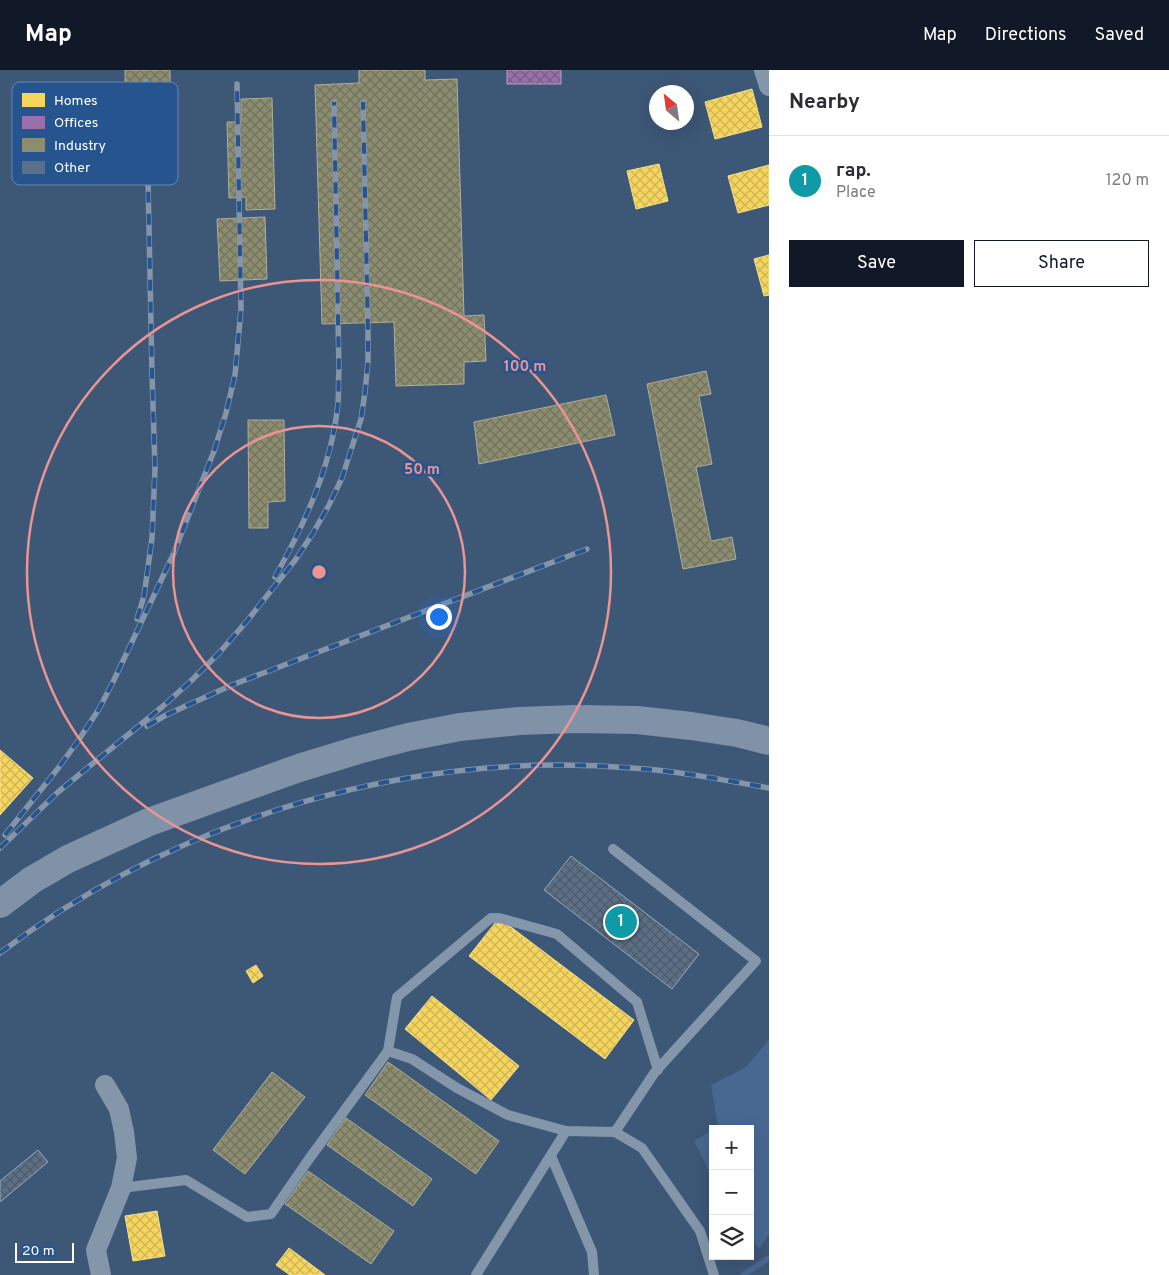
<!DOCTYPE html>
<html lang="en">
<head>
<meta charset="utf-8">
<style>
  body { margin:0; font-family:Overpass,sans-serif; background:#f2f2f3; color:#2b2b33 }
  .controls { position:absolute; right:15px; bottom:15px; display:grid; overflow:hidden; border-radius:0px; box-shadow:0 5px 20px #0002 }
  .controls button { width:45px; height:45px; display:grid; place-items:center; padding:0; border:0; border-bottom:1px solid #e1e1e2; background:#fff; color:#2b2b33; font:25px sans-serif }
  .compass { position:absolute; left:649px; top:15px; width:45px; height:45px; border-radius:50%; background:#fff; box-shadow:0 5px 20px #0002; rotate:331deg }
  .scale { position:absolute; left:15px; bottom:12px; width:59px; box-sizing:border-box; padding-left:5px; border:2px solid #fff; border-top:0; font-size:14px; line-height:18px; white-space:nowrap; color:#fff; -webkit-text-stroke:4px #25548f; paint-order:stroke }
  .you { position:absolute; left:438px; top:546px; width:18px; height:18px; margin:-12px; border:4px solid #fff; border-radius:50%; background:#1a73e8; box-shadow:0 0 0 8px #1a73e833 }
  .badge { display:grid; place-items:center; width:32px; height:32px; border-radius:50%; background:#111827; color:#fff; font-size:16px; font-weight:700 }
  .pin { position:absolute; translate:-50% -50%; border:2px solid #fff; box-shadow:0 1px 5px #0006 }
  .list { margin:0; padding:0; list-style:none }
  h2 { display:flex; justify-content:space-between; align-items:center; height:65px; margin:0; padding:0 20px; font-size:21px }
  h2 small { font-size:16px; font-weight:400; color:#7c7c81 }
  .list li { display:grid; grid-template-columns:32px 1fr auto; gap:15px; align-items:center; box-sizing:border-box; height:90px; padding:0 20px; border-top:1px solid #e1e1e2 }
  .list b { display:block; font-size:19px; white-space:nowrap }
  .list p { margin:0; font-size:16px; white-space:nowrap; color:#7c7c81 }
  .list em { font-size:16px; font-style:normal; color:#7c7c81 }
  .actions { display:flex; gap:10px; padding:15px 20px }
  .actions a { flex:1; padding:11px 0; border:1px solid #111827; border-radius:0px; text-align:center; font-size:18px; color:#111827 }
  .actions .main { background:#111827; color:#fff }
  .icon { flex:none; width:28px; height:28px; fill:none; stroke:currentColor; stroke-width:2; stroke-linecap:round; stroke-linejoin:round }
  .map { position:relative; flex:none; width:769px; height:1205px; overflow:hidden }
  header { display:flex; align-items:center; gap:30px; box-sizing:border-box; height:70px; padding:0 25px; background:#111827; color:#fff }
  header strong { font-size:24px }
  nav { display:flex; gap:28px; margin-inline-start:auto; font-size:18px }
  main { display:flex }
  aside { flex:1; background:#fff }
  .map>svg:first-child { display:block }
  .water { fill:#486891 }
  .homes { fill:url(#homes-cross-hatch); stroke:#f9e28d }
  .offices { fill:url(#offices-cross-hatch); stroke:#b89bc4 }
  .industry { fill:url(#industry-cross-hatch); stroke:#aeae9a }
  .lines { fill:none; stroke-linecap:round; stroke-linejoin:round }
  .stream { stroke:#486891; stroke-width:5.5 }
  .building { fill:url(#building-cross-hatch); stroke:#99a7b9 }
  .lane { stroke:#8497aa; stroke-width:10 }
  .street { stroke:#8497aa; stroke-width:20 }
  .secondary { stroke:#8092a7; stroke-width:28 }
  .rail-casing { stroke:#8495a9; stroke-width:5.5 }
  .rail { stroke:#25548f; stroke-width:4; stroke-dasharray:11; stroke-linecap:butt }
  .ring { fill:none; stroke:#ea9494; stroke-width:2.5 }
  .key { fill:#25548f; stroke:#6687b1; stroke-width:1 }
  .key-label { font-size:14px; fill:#fff }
  .centre { fill:#ea9494; stroke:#25548f; stroke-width:2.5 }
  .ring-label { font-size:15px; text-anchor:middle; font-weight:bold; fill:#ea9494; stroke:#25548f; stroke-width:5; stroke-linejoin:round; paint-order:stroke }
</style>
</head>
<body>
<header>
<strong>Map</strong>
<nav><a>Map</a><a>Directions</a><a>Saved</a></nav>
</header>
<main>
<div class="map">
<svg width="769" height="1205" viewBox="0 0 769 1205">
  <defs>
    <pattern id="homes-cross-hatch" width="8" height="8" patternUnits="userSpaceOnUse" patternTransform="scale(1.25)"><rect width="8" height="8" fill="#f6d55c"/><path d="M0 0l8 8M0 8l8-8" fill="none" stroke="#ccb358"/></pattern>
    <pattern id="offices-cross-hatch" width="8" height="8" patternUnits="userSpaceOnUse" patternTransform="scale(1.25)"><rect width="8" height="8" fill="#9970ab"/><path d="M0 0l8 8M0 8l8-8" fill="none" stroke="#766080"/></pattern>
    <pattern id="industry-cross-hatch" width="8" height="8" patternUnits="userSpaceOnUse" patternTransform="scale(1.25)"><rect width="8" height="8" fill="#8c8c6e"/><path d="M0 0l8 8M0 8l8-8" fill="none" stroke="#727260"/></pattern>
    <pattern id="building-cross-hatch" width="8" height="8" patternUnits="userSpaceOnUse" patternTransform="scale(1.25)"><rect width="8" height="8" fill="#5a6f89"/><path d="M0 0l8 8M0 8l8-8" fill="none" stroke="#525a64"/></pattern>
  </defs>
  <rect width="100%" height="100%" fill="#3d5777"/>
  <g class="water">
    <polygon points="769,970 769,1164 759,1179 750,1166 750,1059 714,1059 718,1056 711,1015 745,998"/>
    <polygon points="713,1060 713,1109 694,1071"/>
  </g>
  <g class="homes">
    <polygon points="752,19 762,57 715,69 705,32"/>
    <polygon points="659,94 668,131 636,139 627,101"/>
    <polygon points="769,95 769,135 738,143 728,106"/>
    <polygon points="769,185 769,225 764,226 754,189"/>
    <polygon points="0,680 33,708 0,745"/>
    <polygon points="499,848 634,950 605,989 469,886"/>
    <polygon points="256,895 263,906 253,913 246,901"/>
    <polygon points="432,926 519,996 491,1030 405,959"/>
    <polygon points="157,1141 165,1186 133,1191 125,1146"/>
    <polygon points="289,1178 325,1205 290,1205 276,1195"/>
  </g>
  <rect class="offices" x="507" y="0" width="54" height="14"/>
  <g class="industry">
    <polygon points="125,0 170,0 171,84 126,85"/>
    <polygon points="359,0 425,0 425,10 457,9 464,246 484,245 486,291 464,292 464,314 396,316 394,252 322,254 315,15 359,13"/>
    <polygon points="272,28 275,139 246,140 246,127 229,128 227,52 241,52 241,29"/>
    <polygon points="265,147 267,209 220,211 217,149"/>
    <polygon points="706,301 711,324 699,326 712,394 696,397 711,471 732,467 736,489 683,499 647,314"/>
    <polygon points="606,325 615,365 479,394 474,352"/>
    <polygon points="248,350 284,350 285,431 268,432 268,458 249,458"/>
    <polygon points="388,992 499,1071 476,1104 365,1025"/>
    <polygon points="272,1002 305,1027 245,1104 213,1080"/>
    <polygon points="346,1048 432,1109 413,1136 327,1075"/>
    <polygon points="308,1101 394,1161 371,1194 285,1134"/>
  </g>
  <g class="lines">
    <polyline class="stream" points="743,1205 769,1188"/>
  </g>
  <g class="building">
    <polygon points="571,786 699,884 672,919 544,820"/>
    <polygon points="38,1080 48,1092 0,1132 0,1111"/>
  </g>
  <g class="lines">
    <g class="lane">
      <polyline points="613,779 756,891 655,1002 615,1062"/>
      <polyline points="388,981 397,927 491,848 499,848 557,864 637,932 658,1000"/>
      <polyline points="551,1086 592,1182 594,1205"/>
      <polyline points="121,1118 186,1110 247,1147 271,1144 309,1089 388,981 412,989 457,1018 508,1045 566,1061 615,1062 642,1078 700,1161 714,1205"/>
      <polyline points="476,1205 566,1061"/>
    </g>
    <g class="street">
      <polyline points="764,0 769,16"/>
      <polyline points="101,1205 96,1180 121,1118 127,1088 124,1062 119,1039 105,1015"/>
    </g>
    <polyline class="secondary" points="0,834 32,810 68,789 149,752 299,698 358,680 408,667 460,657 519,651 576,649 637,650 691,656 737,663 769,671"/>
    <g class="rail-casing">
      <g id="rail">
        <path d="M275,507C305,453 332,395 338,333C339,323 338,312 339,302L334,32"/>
        <polyline points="137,549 144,526 152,468 155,399 152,303 146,12"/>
        <polyline points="147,656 166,645 232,615 587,479"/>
        <polyline points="5,765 59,697 78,671 99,639 113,612 173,485 214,381 226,343 235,305 241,239 237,14"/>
        <polyline points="0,778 58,722 162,637 192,610 219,583 247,551 296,489 313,463 329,435 342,408 351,380 361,349 365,322 368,291 368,263 363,32"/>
        <path d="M0,883C178,748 409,680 632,698C678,701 724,710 769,718"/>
      </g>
    </g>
    <use href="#rail" class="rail"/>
  </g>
  <g class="ring">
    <circle cx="319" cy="502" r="146"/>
    <circle cx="319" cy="502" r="292"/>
  </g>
  <rect x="12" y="12" width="166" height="103" rx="8" class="key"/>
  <rect x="22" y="23" width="23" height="14" fill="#f6d55c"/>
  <rect x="22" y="46" width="23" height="13" fill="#9970ab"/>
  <rect x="22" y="68" width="23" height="14" fill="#8c8c6e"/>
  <rect x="22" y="91" width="23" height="13" fill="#5a6f89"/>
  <g class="key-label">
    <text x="54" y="35">Homes</text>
    <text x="54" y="57">Offices</text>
    <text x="54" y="80">Industry</text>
    <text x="54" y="102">Other</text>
  </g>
  <circle cx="319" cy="502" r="8" class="centre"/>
  <g class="ring-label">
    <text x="525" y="301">100 m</text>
    <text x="422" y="404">50 m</text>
  </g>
</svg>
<div class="controls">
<button>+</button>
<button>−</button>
<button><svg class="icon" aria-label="layers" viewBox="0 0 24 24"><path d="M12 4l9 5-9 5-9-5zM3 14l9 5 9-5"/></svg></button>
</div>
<svg class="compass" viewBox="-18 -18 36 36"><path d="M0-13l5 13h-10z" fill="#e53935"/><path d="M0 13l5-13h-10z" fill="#7c7c81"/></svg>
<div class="scale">20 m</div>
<div class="you"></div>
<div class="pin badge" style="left:621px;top:852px;background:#0f9aa8">1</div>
</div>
<aside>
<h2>Nearby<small></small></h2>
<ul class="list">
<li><span class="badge" style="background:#0f9aa8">1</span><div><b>гар.</b><p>Place</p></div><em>120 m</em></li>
</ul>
<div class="actions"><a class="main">Save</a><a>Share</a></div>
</aside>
</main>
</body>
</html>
